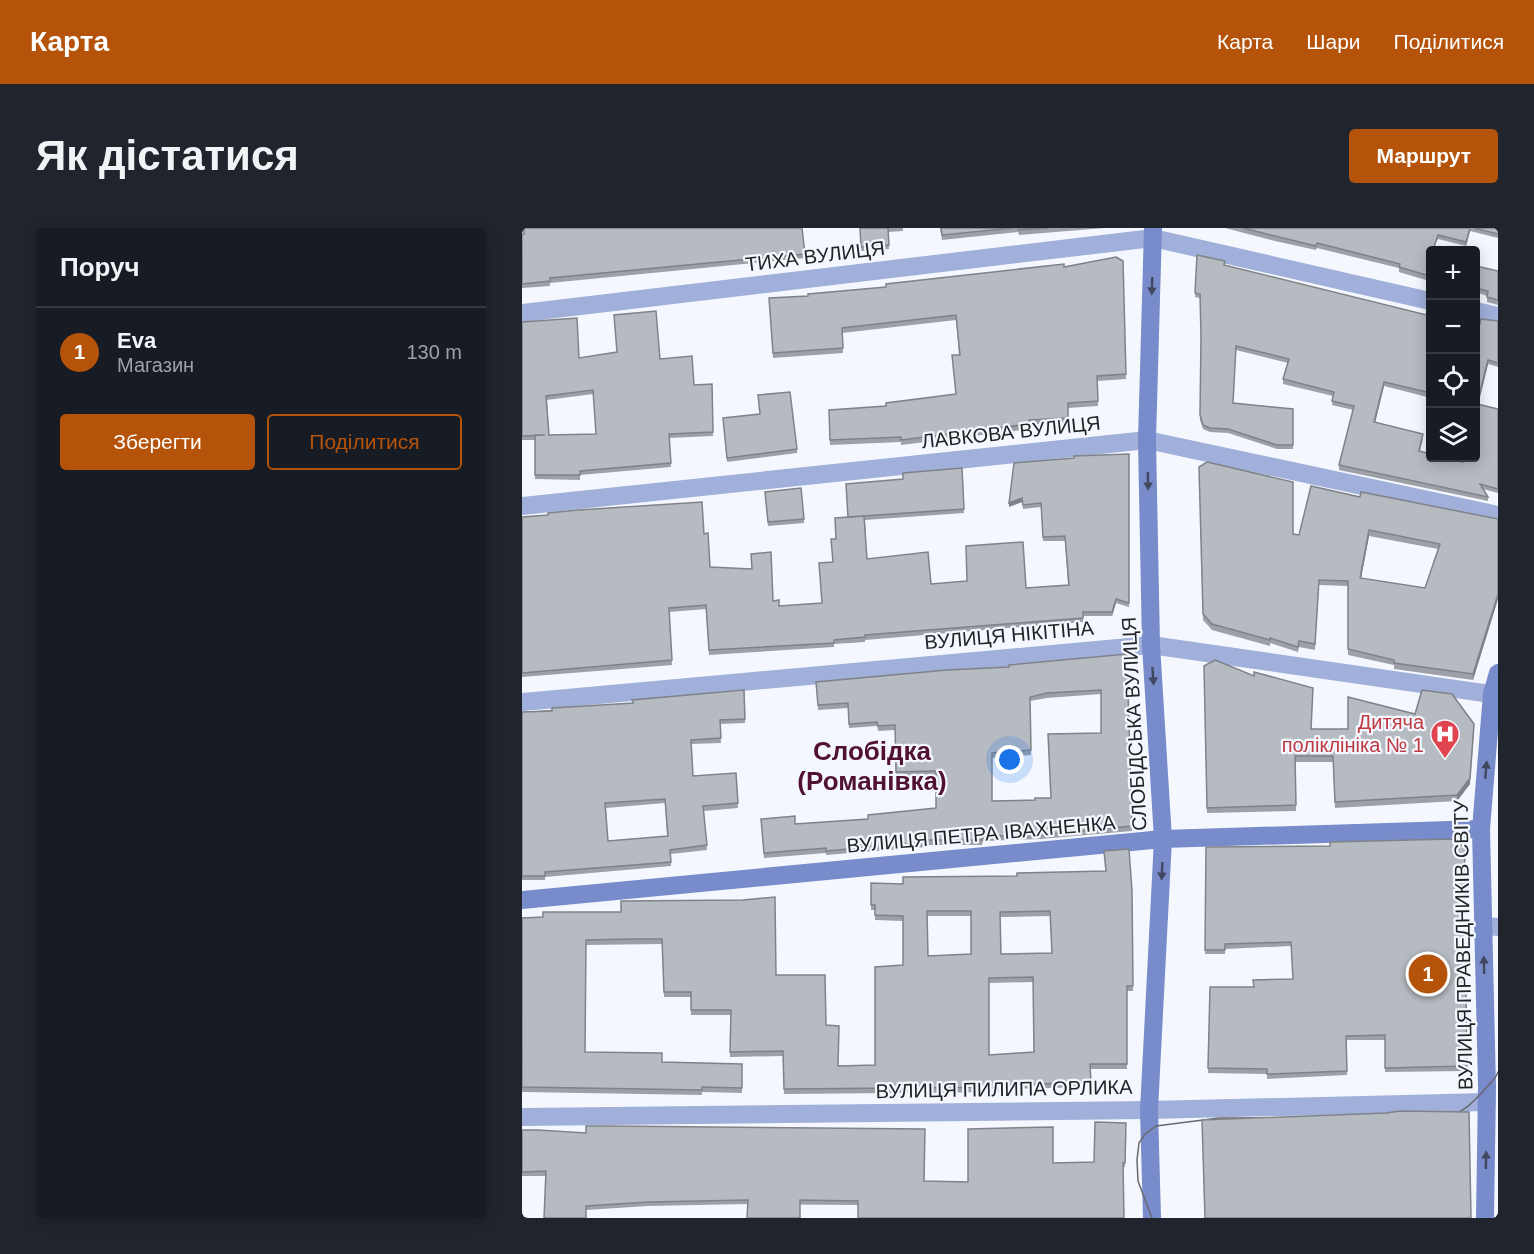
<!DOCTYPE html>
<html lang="uk">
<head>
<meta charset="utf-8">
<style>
  body { margin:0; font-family:Arial,sans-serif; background:#20242c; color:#f1f3f6 }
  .controls { position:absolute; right:18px; top:18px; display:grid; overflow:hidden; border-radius:6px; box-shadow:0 3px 15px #0003 }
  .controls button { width:54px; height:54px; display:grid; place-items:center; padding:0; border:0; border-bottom:2px solid #363941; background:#171b24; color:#f1f3f6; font:30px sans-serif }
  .you { position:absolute; left:488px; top:532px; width:21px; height:21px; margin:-15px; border:4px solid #fff; border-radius:50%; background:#1a73e8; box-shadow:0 0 0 9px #1a73e833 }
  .badge { display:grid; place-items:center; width:39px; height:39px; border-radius:50%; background:#b45309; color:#fff; font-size:20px; font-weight:700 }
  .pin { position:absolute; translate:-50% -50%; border:3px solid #fff; box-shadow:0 2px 6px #0006 }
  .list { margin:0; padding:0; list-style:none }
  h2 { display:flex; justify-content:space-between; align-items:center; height:78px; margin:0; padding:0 24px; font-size:26px }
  h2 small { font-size:20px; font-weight:400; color:#9ea1a6 }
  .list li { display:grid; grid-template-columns:39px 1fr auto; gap:18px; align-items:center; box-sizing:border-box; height:90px; padding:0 24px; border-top:2px solid #363941 }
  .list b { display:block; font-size:22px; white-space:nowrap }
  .list p { margin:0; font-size:20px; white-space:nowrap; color:#9ea1a6 }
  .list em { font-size:20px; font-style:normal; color:#9ea1a6 }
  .actions { display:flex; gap:12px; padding:18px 24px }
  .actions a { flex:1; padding:14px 0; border:2px solid #b45309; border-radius:6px; text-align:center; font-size:21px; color:#b45309 }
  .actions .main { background:#b45309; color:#fff }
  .icon { flex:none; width:33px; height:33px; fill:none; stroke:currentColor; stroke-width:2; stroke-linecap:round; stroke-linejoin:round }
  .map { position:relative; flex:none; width:976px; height:990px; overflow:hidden; border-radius:6px }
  header { display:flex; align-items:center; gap:36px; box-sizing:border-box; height:84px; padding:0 30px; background:#b45309; color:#fff }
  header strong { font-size:28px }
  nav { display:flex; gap:33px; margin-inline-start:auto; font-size:21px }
  .intro { display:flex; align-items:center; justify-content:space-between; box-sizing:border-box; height:144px; padding:0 36px }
  h1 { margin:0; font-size:42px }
  .button { padding:15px 27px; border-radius:6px; background:#b45309; color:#fff; font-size:21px; font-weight:700 }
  main { display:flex; gap:36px; padding:0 36px }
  aside { flex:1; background:#171b24; border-radius:6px; box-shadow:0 3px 15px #0003 }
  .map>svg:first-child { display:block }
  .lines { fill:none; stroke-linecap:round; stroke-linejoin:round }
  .street { stroke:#a1b0db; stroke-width:18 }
  .secondary { stroke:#788bca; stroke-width:18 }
  .tram { stroke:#67696d; stroke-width:1.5 }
  .wall { fill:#9da1a7; fill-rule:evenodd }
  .shaded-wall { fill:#7f8388 }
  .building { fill:#b6bbc2; stroke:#7f8388; stroke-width:1.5; fill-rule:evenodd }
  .oneway { fill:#40475f }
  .labels { text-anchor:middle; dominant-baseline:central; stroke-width:4.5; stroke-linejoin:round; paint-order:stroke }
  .street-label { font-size:20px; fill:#222326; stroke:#f4f8fe }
  .health-label { font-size:20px; fill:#be3a42; stroke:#f4f8fe; text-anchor:end }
  .district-label { font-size:26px; font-weight:bold; fill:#501133; stroke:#f4f8fe }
</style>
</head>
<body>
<header>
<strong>Карта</strong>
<nav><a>Карта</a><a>Шари</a><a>Поділитися</a></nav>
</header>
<div class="intro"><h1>Як дістатися</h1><a class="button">Маршрут</a></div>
<main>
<aside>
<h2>Поруч<small></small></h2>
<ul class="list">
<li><span class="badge">1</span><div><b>Eva</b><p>Магазин</p></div><em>130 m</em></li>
</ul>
<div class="actions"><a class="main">Зберегти</a><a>Поділитися</a></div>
</aside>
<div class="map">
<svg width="976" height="990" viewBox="0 0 976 990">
  <rect width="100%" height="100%" fill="#f4f8fe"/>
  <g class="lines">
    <g class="street">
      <polyline points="954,83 976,88"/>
      <polyline points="0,85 631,10 908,73"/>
      <polyline points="0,278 625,212 976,287"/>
      <polyline points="0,474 629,417 976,467"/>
      <polyline points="961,698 976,699"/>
      <polyline points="0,889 627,882 965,874"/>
    </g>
    <g class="secondary">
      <polyline points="0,672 641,611 959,601"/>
      <polyline points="630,990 627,882 641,611 629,417 625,212 631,0"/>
      <polyline points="963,990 965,859 959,601 970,466 976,445"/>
    </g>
    <g class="tram">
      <path d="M922,888C943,888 960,864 973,850L976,844"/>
      <polyline points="630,990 616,953 615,932 617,915 623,906 634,898 697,890 766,890"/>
    </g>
  </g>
  <g class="wall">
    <polygon points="338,0 381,0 381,3 366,4 367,21 339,23"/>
    <polygon points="418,0 583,0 497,7 496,4 420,12"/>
    <polygon points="703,0 976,0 976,10 948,3 944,18 916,11 909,22 909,37 904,52 877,44 877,40 795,20 794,22 753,13"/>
    <polygon points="0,6 283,26 283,30 28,55 28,58 0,60"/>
    <polygon points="675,27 702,37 909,88 909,170 862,158 853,195 901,211 898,223 941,234 954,180 954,98 957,99 976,93 976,139 966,136 956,177 976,181 976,265 961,261 966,269 966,273 817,242 817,237 831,182 810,177 811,168 761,156 761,151 766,135 714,122 711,175 771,181 771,221 755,221 706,205 688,204 681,201 678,192 679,112 678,70 673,69"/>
    <polygon points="601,33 604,151 575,153 576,178 546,180 546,195 507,197 507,201 379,217 379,214 308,217 307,182 364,178 434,166 430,127 437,127 434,92 320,105 321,125 251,130 247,75 286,68 364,59"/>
    <polygon points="954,38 976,43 976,77 965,74 965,68 954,64"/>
    <path d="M0,94L57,130L138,131L172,157L190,156L191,208L147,210L149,239L58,247V252L13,251V212H0ZM71,166L74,206L27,207L25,172Z"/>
    <polygon points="201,194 275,221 275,225 205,234"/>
    <polygon points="607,226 607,379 594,375 590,388 561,388 561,394 343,412 343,414 312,416 312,419 187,427 184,381 147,384 150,437 0,449 0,289 182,306 188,339 251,373 257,378 300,375 311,334 314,311 326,289 381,251 440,240 442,285 343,292 345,331 409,356 504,360 546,357 543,313 521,313 519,279 501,281 500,274 487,279"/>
    <path d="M677,239L771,306L777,307L838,269L976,291V371L951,452L872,441V437L826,427V358L797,357L793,422L777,419L776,424L748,415V418L690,402L681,392ZM847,308L916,321L903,360L839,350Z"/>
    <polygon points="243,268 282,291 282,295 246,298"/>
    <path d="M605,426L610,603L518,611L461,613L460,617H404V619L304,627V625L242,630L239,591L273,596L346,591L414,580V547L374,548L373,502L356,503L355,498L327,500L326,480L296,482L294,454L487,439ZM579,466V505L528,570L513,572L470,573V530L509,527L508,473L525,470Z"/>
    <polygon points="682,438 789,501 948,556 935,573 813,580 811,534 773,534 774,583 685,585"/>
    <path d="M222,462L223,495L198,496L199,515L169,516L171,548L214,545L216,580L182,583L185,622L149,626V638L23,649V652H0V484L111,475ZM143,575L145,608L86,613L84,580Z"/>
    <polygon points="684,619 940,764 944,763 945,843 863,844 863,812 824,812 825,847 745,851 745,846 686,845 688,759 732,759 771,751 769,718 703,721 703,726 683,726"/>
    <path d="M349,655L610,663L611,763H605V841H568L569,859L485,861V864L262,866L261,828L208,829L209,787H169V769H142L140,716L64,717L63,824L140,834L220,836V865L180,864V867L0,864V690L99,684L254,747L304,797L316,838L353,837L381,737V693L353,692V682H349ZM405,688H449V726L406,728ZM528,688L530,725L479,726L478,689ZM511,754L512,824L467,827V755Z"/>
    <polygon points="604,895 603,939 336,977 226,976 126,978 64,982 24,948 0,948 0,902 402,953 446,954 531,935 572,934"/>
  </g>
  <g class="shaded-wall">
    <polygon points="948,0 948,3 944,18 944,14"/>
    <polygon points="909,33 909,37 904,52 904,47"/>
    <polygon points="966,132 966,136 955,181 955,176"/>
    <polygon points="862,154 862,158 852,199 852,194"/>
    <polygon points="500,270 500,274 487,279 487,275"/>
    <polygon points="847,302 847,308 838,356 838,350"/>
    <polygon points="976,366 976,371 951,452 951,446"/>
    <polygon points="594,371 594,375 590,388 590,384"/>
    <polygon points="952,502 948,556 935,573 935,567"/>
  </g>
  <g class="building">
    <polygon points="2,0 280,0 283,26 28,50 28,53 0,56 0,6 2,6"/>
    <polygon points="338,0 366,0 367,17 339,19"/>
    <polygon points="419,0 491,0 420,7"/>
    <polygon points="496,0 527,0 497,2"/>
    <polygon points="721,0 948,0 944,14 916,7 911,22 909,22 909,33 904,47 877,39 878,36 795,15 794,18"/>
    <polygon points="952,0 976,0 976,6"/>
    <polygon points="675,27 703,33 702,37 909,88 909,165 862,154 852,194 901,206 897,223 909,226 909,230 924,230 941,234 942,230 954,230 954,182 955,176 976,181 976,261 958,256 966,269 817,237 832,178 810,173 812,164 761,151 767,131 714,118 711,175 771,181 771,217 755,217 706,201 688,200 681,197 678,187 679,109 678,66 673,65"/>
    <polygon points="594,29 601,33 604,146 575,148 576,173 546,175 546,190 507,192 507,196 379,212 379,209 308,212 307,182 364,178 364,175 434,166 430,127 438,127 434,87 320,100 321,120 251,125 247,70 286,68 286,66 364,59 364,56 524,38 542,36 542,39"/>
    <polygon points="954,38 976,43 976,72 965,69 966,63 954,60"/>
    <path d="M134,83L138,131L170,128L172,157L190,156L191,204L147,206L149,235L58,243V247H13V207H23L0,208V94L55,90L57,130L95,124L92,87ZM71,162L74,206L27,207L24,168Z"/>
    <polygon points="959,91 976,93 976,135 966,132 955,176 954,176 954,98 957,99"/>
    <polygon points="268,164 275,221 205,230 201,190 238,186 236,167"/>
    <polygon points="607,226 607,375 594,371 590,384 561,384 561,390 343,407 343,409 312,412 312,415 187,422 184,377 147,380 150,432 0,445 0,289 26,287 26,285 56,282 180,274 182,306 186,305 188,339 230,341 229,326 249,324 251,373 257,372 257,378 300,375 297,335 311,334 309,311 314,311 313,290 342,288 345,331 406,324 409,356 445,353 444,318 501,314 504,360 547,357 543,308 521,309 519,275 501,277 500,270 487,275 492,235 552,230 552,228"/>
    <path d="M685,234L771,254V306L777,307L789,258L838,269L839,264L976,291V366L951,446L872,435V432L826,421V353L797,352L793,416L777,413L776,419L748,410V412L690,396L681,386L677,239ZM847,302L918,316L903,360L838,350Z"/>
    <polygon points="440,240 442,281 326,289 324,256 381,251 381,245"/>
    <polygon points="279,260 282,291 246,294 243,264"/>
    <path d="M605,426L610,598L518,607L461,608L460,612H404V614L304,623V620L242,625L239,591L273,588V596L346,591V587L414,580V543L374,544L373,497L356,498L355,494L327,496L326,475L296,477L294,454L425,442L487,439V437ZM579,462V505L526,506L529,570H513V572L470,573V525L509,522L508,469L525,465Z"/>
    <polygon points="693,432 732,448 732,444 791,460 789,501 826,501 826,469 893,486 900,462 930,466 952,496 948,550 935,567 813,574 811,528 773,528 774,577 685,580 682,438"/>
    <path d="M222,462L223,491L198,492L199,510L169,512L171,548L214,545L216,575L181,578L185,617L148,622L149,634L23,644V648H0V484L30,483V480L111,475L110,472ZM143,571L146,608L86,613L83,575Z"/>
    <polygon points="930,611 943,619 940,764 944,763 945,838 863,840 863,807 824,808 825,843 745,846 745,841 686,840 688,759 732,759 731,752 771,751 769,714 703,716 703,722 683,722 684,619 808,618 808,614"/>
    <path d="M607,621L610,663L611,758H605V836H568L569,854L485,857V859L262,861L261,823L208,824L209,782H169V764H142L140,711H111L64,712L63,824L140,825V834L220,836V860L180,859V862L0,859V690L21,689V684H99V673L221,672L253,669L254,747H303L304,797L317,798L316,838L353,837V739L381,737V688L353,687V677H349V655L381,656V649L495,648V645L584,643L582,623ZM405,683H449V726L406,728ZM528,683L530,725L479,726L478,684ZM511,749L512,824L467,827V750Z"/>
    <polygon points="878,883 947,884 949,990 683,990 680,892 864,885"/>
    <polygon points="573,894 604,895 603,935 601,935 602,990 336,990 336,973 278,972 278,990 225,990 226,972 126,974 64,978 64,990 22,990 24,943 0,944 0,902 16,902 64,905 64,898 87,898 403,901 402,953 446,954 446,901 531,899 531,935 572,934"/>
  </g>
  <defs><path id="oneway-solid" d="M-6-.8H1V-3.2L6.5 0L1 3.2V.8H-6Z" transform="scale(1.5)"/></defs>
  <g class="oneway">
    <use href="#oneway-solid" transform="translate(630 58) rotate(92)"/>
    <use href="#oneway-solid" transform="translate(626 253) rotate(89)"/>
    <use href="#oneway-solid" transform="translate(631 448) rotate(86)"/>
    <use href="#oneway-solid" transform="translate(964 542) rotate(-85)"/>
    <use href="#oneway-solid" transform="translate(640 643) rotate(93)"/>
    <use href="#oneway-solid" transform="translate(962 737) rotate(-91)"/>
    <use href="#oneway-solid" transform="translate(964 932) rotate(-89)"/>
  </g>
  <defs>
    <g id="hospital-pin" transform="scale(1.5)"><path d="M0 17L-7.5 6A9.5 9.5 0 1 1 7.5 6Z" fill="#e0444e" stroke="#f4f8fe"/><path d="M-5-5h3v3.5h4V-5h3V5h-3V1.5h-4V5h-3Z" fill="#fff"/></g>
  </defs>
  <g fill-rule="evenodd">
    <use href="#hospital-pin" x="923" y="506"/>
  </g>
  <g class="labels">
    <g class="street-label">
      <text transform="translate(293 28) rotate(-7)">ТИХА ВУЛИЦЯ</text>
      <text transform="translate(489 204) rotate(-6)">ЛАВКОВА ВУЛИЦЯ</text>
      <text transform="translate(487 407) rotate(-5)">ВУЛИЦЯ НІКІТІНА</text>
      <text transform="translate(612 496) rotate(-93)">СЛОБІДСЬКА ВУЛИЦЯ</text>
      <text transform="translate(459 606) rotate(-5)">ВУЛИЦЯ ПЕТРА ІВАХНЕНКА</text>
      <text transform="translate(941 717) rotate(-91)">ВУЛИЦЯ ПРАВЕДНИКІВ СВІТУ</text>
      <text transform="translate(482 861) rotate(-1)">ВУЛИЦЯ ПИЛИПА ОРЛИКА</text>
    </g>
    <g class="health-label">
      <text x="902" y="494">Дитяча<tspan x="902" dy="23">поліклініка № 1</tspan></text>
    </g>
    <g class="district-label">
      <text x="350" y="523">Слобідка<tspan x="350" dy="30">(Романівка)</tspan></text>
    </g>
  </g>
</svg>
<div class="controls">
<button>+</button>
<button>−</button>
<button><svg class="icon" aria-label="locate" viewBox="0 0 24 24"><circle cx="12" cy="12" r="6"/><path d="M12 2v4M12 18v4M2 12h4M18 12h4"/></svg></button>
<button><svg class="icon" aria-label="layers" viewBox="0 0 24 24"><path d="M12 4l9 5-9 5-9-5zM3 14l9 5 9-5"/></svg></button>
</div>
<div class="you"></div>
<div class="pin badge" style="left:906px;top:746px">1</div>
</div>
</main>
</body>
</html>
